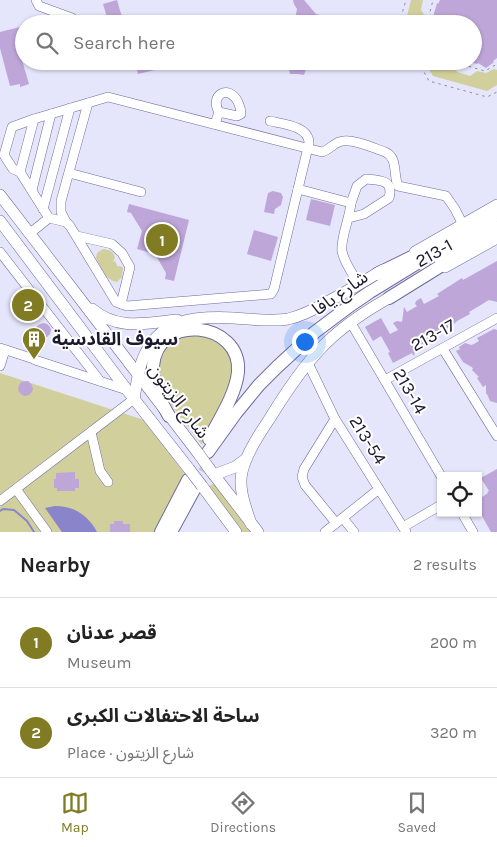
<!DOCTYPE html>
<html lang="en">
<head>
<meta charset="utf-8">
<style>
  body { margin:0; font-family:Karla,"Noto Sans Arabic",sans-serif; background:#f2f2f2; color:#222 }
  .controls { position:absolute; right:15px; bottom:15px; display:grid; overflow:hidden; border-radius:0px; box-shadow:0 1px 4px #0004 }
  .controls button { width:45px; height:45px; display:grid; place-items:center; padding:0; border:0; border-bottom:1px solid #e0e0e0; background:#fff; color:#222; font:25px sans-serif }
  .you { position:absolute; left:304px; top:341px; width:18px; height:18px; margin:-12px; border:4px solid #fff; border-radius:50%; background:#1a73e8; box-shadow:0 0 0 8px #1a73e833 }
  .badge { display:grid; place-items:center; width:32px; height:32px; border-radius:50%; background:#817c24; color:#fff; font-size:16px; font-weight:700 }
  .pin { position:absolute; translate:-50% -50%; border:2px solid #fff; box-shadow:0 1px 5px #0006 }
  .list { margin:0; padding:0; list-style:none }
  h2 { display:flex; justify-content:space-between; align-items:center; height:65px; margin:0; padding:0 20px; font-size:21px }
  h2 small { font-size:16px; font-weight:400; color:#767676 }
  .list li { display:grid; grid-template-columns:32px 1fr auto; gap:15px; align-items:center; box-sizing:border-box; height:90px; padding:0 20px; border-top:1px solid #e0e0e0 }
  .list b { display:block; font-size:19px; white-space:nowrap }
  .list p { margin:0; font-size:16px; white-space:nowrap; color:#767676 }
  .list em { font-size:16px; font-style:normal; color:#767676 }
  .icon { flex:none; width:28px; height:28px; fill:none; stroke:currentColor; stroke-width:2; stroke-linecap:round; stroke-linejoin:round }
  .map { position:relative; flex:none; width:497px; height:532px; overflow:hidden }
  .search { position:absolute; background:#fff; box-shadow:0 1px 4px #0004; left:15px; right:15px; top:15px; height:55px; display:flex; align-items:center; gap:12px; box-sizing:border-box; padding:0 18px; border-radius:28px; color:#767676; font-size:19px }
  .sheet { height:245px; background:#fff }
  nav { display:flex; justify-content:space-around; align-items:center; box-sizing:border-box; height:70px; border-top:1px solid #e0e0e0; background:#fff; font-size:14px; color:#767676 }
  nav a { display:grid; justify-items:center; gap:2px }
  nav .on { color:#817c24 }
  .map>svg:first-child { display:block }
  .green { fill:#d1d09c }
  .water { fill:#8a84ca }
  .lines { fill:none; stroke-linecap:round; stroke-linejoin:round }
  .stream { stroke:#8a84ca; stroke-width:2 }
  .building { fill:#bfa6d9 }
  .highway-tunnel { stroke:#c7c6dd; stroke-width:12; stroke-dasharray:12 6; stroke-linecap:butt }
  .minor-casing { stroke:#6f6c9e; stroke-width:10 }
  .major-casing { stroke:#6f6c9e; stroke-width:12 }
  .highway-casing { stroke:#6f6c9e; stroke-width:14 }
  .path { stroke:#8d8ca2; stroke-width:1; stroke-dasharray:2.5 4; stroke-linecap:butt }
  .minor { stroke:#fff; stroke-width:9 }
  .major { stroke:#fff; stroke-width:11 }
  .highway { stroke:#fff; stroke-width:12 }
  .major-bridge-casing { stroke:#6f6c9e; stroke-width:12; stroke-linecap:butt }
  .major-bridge { stroke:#fff; stroke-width:11 }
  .labels { text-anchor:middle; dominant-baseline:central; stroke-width:4; stroke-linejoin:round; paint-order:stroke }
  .street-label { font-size:18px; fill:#1b192d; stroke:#fff }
  .poi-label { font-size:18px; font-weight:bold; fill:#1b192d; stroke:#fff; text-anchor:start }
</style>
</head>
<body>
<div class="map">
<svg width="497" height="532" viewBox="0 0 497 532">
  <rect width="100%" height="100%" fill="#e5e5fc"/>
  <g class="green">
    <polygon points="411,0 423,0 421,10 425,16 423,24 405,24"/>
    <polygon points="424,61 444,61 454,65 457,72 470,76 477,71 486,73 494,69 497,70 497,85 487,91 433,76"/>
    <path d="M103,249C109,250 113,250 115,258L113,261L116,262L117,266L123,267L122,277L117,282C105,280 101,268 96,258L97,253Z"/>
    <polygon points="191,333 216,339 231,355 234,374 226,400 202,444 201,444 166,398 160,386 158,378 160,354 169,342"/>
    <polygon points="0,373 144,420 184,473 154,532 0,532"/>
    <polygon points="215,483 253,532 242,532 208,488 209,486"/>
  </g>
  <path class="water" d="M55,506C74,506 88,515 97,532H62L45,508Z"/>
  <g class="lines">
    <polyline class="stream" points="0,511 3,509 14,510 27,521 34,532"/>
  </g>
  <g class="building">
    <polygon points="117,0 124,24 109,24 103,4"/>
    <polygon points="293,0 304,0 316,14 324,16 321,24 294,24 297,9 294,4"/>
    <polygon points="440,0 497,0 497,58 493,61 494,62 486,68 478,63 477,64 473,63 473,24 431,24 437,3 438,4"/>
    <polygon points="24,26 24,44 18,46 29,84 20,87 20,84 10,86 0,48 0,32"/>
    <polygon points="135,61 166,61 167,67 138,74"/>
    <polygon points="287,61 309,61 304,75 298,74 290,74"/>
    <polygon points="273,191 281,193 283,197 281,205 275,209 274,214 264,212 268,193"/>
    <polygon points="311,199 335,205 330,226 306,220"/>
    <polygon points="129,204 189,220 174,281 165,279 166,273 155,254 137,249 142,231 131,213 127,212"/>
    <polygon points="254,230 278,237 271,261 247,254"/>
    <polygon points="497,261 497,302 489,300 469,312 470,314 457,321 454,324 454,325 425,340 427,344 424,348 420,349 416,349 414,356 412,353 393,363 388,353 390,352 381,336 373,341 365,327 381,318 390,334 398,330 393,323 397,321 402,322 404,307 407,312 417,306 415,304 416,301 421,298 424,304 439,296 437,294 462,278 463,280"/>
    <polygon points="44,323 47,324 50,327 51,330 50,334 47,337 41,338 37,334 36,330 37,326 40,324"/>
    <polygon points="494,329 497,330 497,403 490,401 487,394 486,394 486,385 483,387 477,378 479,377 472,370 473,368 463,362 456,351 460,349 459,347 465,343 471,345 474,344 479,341 477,338"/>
    <polygon points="28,381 32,385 33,389 32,392 29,395 25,396 22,395 19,392 18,389 19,385 21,382"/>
    <polygon points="497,469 497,532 491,532 478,509 478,500 488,493 487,492 489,491 481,478"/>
    <polygon points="75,472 75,479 79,479 79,488 75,488 75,491 57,491 57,488 54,488 54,479 56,479 56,473"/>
    <polygon points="114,521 123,521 123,524 130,524 130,532 110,532 110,524 114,524"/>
  </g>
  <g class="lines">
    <polyline class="highway-tunnel" points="195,488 212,458"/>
    <g class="minor-casing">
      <g id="minor">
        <polyline points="36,0 39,6 72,18"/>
        <path d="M34,119L20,172L49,218L66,222L70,226L116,302L127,306L271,294L274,289L309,143C309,126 283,124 270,121"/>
        <path d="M215,124L219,112C209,96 228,83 238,102C240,106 241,109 241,114L237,116L219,112"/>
        <path d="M20,172L13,169L4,155L12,127L34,119L108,97L322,152C329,150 333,144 339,142C350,137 374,148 385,152C398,157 393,174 398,186L446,196L455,209L463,225"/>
        <polyline points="69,173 141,192"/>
        <path d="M298,189L351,203C350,217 340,240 342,251C344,263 353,274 359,284"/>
        <polyline points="32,190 51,114"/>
        <polyline points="43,209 70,108"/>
        <path d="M349,218L364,214L389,198C394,180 380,180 366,179L357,186L351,203"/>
        <polyline points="66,222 61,212 61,201 88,103"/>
        <polyline points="29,234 49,218"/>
        <polyline points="77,236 112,244 122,253 130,267 121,304"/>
        <polyline points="0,252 100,381"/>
        <polyline points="351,323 441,476"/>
        <polyline points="0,348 34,359"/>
        <polyline points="443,349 497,436"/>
        <polyline points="35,360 127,390"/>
        <polyline points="308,363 335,419 406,532"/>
        <polyline points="0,366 5,350"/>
        <polyline points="385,380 497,318"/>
        <polyline points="335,419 304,469 302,477 305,485 336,523"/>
        <polyline points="91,432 100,471 108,482"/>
        <polyline points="16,489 47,532"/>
        <polyline points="0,501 134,399"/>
        <polyline points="462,513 473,532"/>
        <polyline points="343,518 354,532"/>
        <polyline points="403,527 441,505"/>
        <polyline points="325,532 379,489"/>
      </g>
    </g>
    <g class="major-casing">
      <g id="major">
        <polyline points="0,195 81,300 198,453"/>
        <polyline points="0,221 127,390 189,469"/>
        <polyline points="415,252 497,205"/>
        <polyline points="445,267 497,238"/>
        <path d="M92,309C118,331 147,323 177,320"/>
        <path d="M134,399C136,386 138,373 142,361C158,318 195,316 234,318C252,319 270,322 288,319C302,316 315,309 327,302C346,292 364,281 383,270"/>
        <polyline points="211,471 258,532"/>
        <polyline points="214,475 235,467 246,459"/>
        <polyline points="202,486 236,532"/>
        <path d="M251,524C246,508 238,489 242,472C246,454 260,433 270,418C286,392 303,366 324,345C344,325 372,307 396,294"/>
      </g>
    </g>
    <g class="highway-casing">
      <g id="highway">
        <polyline points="440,259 497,227"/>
        <polyline points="377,274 424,251"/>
        <polyline points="389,298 452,259"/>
        <path d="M169,416C164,407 159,398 155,389C153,381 153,373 153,366C157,312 242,321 238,372C236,394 219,420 209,439"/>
        <polyline points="208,452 236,413 259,385 277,367 315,332 351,305 370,292 497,214"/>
        <polyline points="161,532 188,480"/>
        <polyline points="171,532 195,488"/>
      </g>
    </g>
    <g class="path">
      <polyline points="399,24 406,0"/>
      <polyline points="427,24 433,0"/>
      <polyline points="418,61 429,81 487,97 497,92"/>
      <polyline points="450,61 485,71 497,64"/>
    </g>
    <use href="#minor" class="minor"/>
    <use href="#major" class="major"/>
    <use href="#highway" class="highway"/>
    <g class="major-bridge-casing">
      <g id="major-bridge">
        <polyline points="198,453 211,471"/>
        <polyline points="189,469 202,486"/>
      </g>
    </g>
    <use href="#major-bridge" class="major-bridge"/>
  </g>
  <defs>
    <g id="building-pin" transform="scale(1.25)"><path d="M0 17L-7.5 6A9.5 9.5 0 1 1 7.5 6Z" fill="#817c24" stroke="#fff"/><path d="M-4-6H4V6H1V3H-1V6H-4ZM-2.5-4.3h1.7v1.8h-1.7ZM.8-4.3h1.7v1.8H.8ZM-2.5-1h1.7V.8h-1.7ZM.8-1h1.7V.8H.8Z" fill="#fff"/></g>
  </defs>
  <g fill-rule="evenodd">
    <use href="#building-pin" x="34" y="339"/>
  </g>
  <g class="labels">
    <g class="street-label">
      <text transform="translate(434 253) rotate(-29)">213-1</text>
      <text transform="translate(340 293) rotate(-35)">شارع يافا</text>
      <text transform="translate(433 335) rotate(-29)">213-17</text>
      <text transform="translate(410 391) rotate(60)">213-14</text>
      <text transform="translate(179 401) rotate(53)">شارع الزيتون</text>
      <text transform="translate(368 440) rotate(58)">213-54</text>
    </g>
    <g class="poi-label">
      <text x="52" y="339">سيوف القادسية</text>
    </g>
  </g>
</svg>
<div class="controls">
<button><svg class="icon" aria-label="locate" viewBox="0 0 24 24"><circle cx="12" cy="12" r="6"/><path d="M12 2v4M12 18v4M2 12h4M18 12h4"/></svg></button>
</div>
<div class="you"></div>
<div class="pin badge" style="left:162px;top:240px">1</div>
<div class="pin badge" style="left:28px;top:305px">2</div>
<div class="search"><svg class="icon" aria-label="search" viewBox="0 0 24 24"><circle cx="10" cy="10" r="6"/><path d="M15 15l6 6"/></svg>Search here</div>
</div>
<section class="sheet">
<h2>Nearby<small>2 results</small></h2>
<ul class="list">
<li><span class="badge">1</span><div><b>قصر عدنان</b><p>Museum</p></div><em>200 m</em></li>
<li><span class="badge">2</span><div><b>ساحة الاحتفالات الكبرى</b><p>Place · شارع الزيتون</p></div><em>320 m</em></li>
</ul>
</section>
<nav>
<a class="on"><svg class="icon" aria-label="map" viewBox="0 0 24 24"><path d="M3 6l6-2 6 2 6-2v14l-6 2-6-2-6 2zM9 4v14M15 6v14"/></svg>Map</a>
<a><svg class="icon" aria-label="directions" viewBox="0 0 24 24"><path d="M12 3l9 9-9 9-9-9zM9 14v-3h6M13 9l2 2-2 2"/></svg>Directions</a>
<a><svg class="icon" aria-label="saved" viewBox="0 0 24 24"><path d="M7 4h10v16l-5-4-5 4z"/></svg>Saved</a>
</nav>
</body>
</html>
